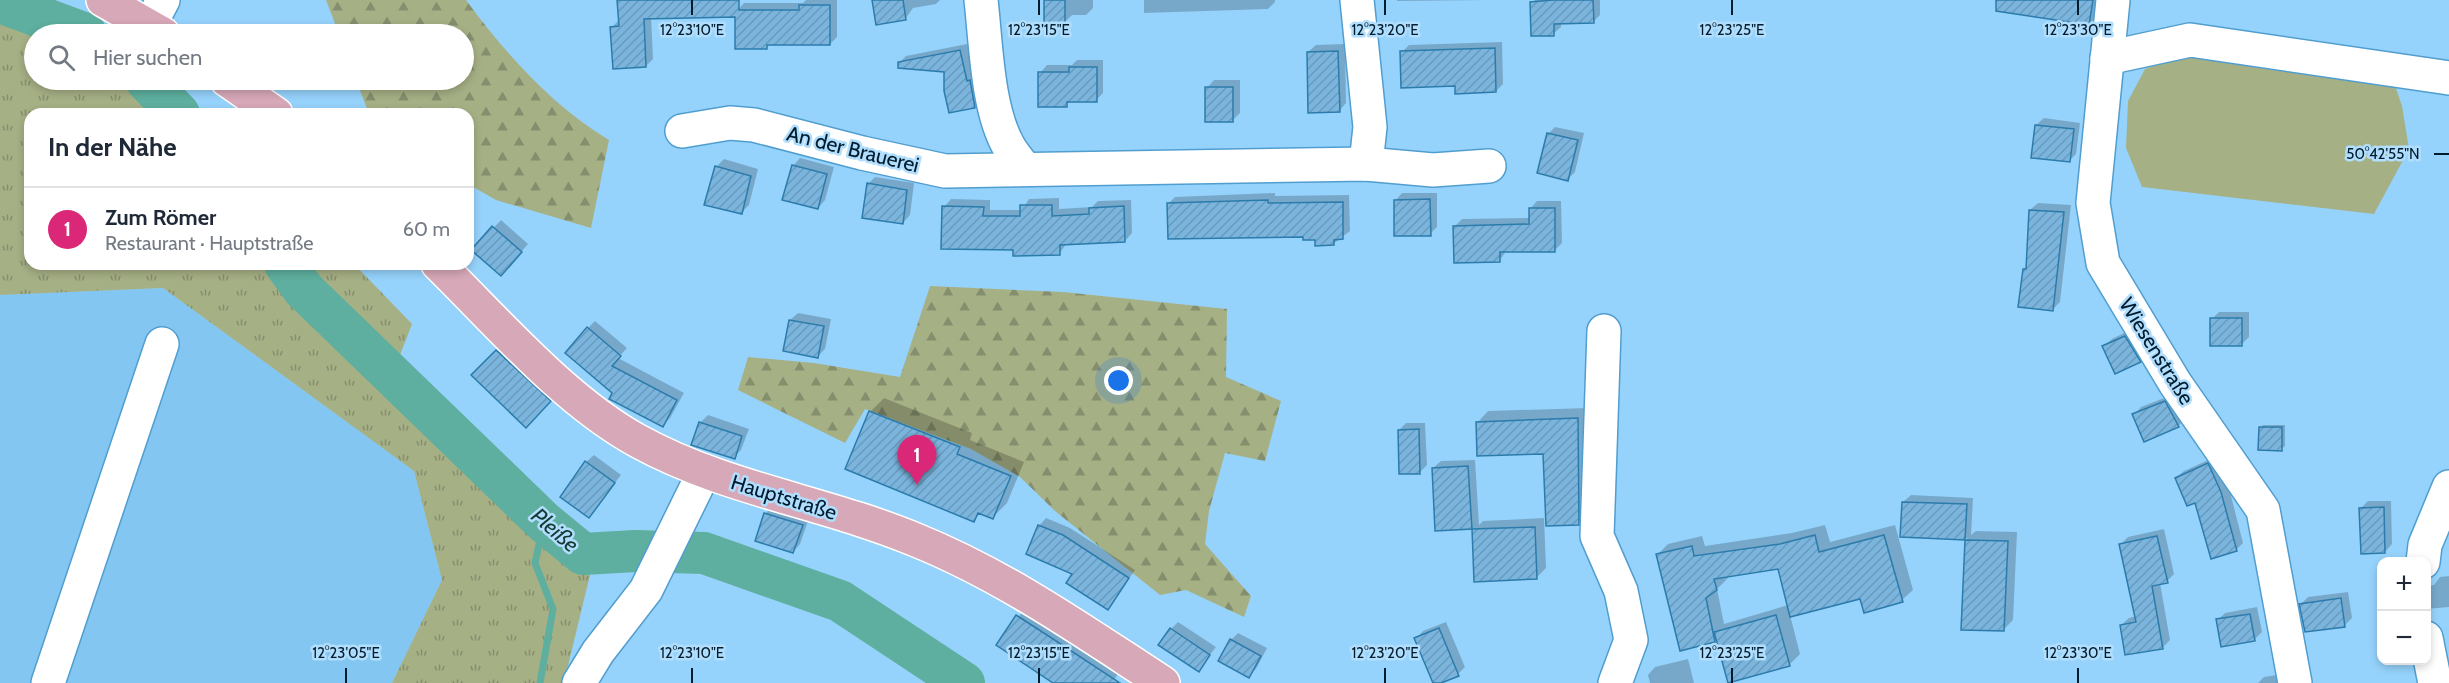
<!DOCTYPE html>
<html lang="de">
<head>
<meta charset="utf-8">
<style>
  body { margin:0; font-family:Cabin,sans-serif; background:#f6f6f7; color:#1f2937 }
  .controls { position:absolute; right:18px; bottom:18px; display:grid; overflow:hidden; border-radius:12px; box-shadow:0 3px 9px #0003 }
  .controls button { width:54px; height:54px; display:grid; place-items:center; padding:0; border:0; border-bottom:2px solid #e0e1e3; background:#fff; color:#1f2937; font:30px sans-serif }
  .you { position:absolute; left:1119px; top:381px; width:21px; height:21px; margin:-15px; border:4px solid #fff; border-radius:50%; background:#1a73e8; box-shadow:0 0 0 9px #1a73e833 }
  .badge { display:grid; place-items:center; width:39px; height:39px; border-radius:50%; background:#db2777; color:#fff; font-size:20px; font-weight:700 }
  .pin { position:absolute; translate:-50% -50px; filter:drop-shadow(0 2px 3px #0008) }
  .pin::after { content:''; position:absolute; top:32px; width:21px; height:18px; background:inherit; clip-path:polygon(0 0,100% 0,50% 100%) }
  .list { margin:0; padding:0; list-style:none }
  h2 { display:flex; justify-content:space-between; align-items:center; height:78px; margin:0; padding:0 24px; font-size:26px }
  h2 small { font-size:20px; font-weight:400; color:#747a83 }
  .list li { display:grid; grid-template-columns:39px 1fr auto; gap:18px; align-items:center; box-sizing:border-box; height:84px; padding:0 24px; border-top:2px solid #e0e1e3 }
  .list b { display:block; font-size:22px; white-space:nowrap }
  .list p { margin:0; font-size:20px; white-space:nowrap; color:#747a83 }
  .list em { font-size:20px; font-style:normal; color:#747a83 }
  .icon { flex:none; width:33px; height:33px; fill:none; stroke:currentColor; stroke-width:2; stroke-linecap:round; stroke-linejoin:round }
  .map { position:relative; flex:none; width:2449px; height:683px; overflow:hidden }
  .search { position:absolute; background:#fff; box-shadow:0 3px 9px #0003; left:24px; top:24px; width:450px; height:66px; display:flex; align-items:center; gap:15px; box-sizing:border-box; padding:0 21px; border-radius:33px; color:#747a83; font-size:22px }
  .panel { position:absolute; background:#fff; box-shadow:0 3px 9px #0003; left:24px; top:108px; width:450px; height:162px; border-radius:18px }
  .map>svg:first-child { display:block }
  .built { fill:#83c6f2 }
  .grass { fill:url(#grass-tufts) }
  .forest { fill:url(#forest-firs) }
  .garden { fill:#a6b085 }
  .shadow { fill:#0003; fill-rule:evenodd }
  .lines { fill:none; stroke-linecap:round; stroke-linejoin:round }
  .stream { stroke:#5eaf9f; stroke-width:7 }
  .river { stroke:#5eaf9f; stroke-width:42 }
  .building { fill:url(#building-hatch); stroke:#2b7cac; stroke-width:1.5 }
  .minor-casing { stroke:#509ecf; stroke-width:36 }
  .major-casing { stroke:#fff; stroke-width:36 }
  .minor { stroke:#fff; stroke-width:33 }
  .major { stroke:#d7a8b8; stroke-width:33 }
  .ticks { fill:none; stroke:#001c2f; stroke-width:2 }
  .labels { text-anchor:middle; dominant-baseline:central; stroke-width:5; stroke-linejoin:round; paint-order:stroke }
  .street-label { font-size:21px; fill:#001c2f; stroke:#b1defd }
  .water-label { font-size:22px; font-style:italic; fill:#143a33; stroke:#b1defd }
  .ticks-label { font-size:15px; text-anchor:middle; fill:#001c2f; stroke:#b1defd; stroke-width:5; stroke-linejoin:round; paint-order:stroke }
</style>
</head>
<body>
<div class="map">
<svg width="2449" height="683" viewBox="0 0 2449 683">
  <defs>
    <pattern id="grass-tufts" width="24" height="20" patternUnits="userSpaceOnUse" patternTransform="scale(1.5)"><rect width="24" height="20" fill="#a6b085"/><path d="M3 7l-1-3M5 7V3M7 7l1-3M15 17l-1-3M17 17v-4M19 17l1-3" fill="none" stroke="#858e6d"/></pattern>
    <pattern id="forest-firs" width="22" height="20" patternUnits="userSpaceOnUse" patternTransform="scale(1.5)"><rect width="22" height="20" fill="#a6b085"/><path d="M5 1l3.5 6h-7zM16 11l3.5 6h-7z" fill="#858e6d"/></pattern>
    <pattern id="building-hatch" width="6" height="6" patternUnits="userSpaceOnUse" patternTransform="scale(1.5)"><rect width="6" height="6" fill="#7bb5dd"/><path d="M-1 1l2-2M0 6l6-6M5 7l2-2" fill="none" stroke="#699bbe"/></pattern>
  </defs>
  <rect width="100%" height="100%" fill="#96d3fc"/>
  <polygon class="built" points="163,288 414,471 442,580 392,683 0,683 0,295"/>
  <polygon class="grass" points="0,0 49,0 110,34 34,34 34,80 165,80 202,114 30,114 30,264 354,264 412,324 395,368 590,575 565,678 561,683 392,683 442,580 414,471 163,288 0,295"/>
  <g class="forest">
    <path d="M326,0H466C505,53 552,106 609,140L591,228L496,200L468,184V114H369L356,80H464V34H339Z"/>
    <polygon points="930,286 1063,292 1227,309 1226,377 1281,401 1265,461 1225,453 1209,511 1205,544 1251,596 1244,617 1186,590 1160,595 1055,511 1020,477 971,449 865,409 845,443 738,390 748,357 814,363 900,377"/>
  </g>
  <polygon class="garden" points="2188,52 2391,74 2402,106 2409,149 2374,214 2142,187 2126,148 2128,101 2145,69"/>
  <g class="shadow">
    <polygon points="619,0 711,0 651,17 653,59 646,66 612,27 619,20"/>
    <polygon points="806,0 837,0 837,37 830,44 770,44 766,47 737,11 744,3 803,3"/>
    <polygon points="874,0 940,0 936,4 913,8 906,18"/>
    <polygon points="1046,0 1093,0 1093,8 1086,15 1072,15 1064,23"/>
    <polygon points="1144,0 1275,0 1275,2 1268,9 1144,13"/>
    <polygon points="1397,0 1489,0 1397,1"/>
    <polygon points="1535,0 1600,0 1600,15 1593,22 1561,22 1561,27 1553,34 1532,3"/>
    <polygon points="2024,0 2102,0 2100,13 2089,24"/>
    <polygon points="1502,42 1503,84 1496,91 1457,85 1402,52 1409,45"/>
    <polygon points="967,44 982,99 975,106 946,70 899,63 906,56"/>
    <polygon points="1345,44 1346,103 1339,111 1308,52 1316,45"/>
    <polygon points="1077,60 1103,60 1103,93 1096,100 1071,100 1066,105 1040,73 1047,65 1072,65"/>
    <polygon points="1214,80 1240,80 1240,113 1233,120 1207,88"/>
    <polygon points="2044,118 2080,123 2076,154 2069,161 2036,125"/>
    <polygon points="1555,127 1584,133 1575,172 1568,179 1548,134"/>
    <polygon points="800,158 834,167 825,200 818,208 793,166"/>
    <polygon points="724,159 758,169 749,205 742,212 716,167"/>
    <polygon points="875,177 914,183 910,215 903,223 868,184"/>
    <polygon points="1275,193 1275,196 1349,195 1350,231 1333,244 1168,204 1175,197"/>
    <polygon points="1402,193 1437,193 1437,227 1430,234 1395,201"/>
    <polygon points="1059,198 1059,209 1092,207 1098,201 1131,200 1132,233 1125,241 1067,243 1059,254 1014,249 944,207 951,199 990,200 990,210 1022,210 1029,199"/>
    <polygon points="1537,201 1561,201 1562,243 1555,250 1507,250 1499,261 1455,226 1462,219 1530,218 1530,209"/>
    <polygon points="2038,203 2071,205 2060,302 2052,310 2024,269 2027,266 2030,210"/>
    <polygon points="501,220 528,244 508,267 473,250"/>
    <polygon points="2219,312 2249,312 2249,337 2242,344 2212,319"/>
    <polygon points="798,313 831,319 825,349 818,356 790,320"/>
    <polygon points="595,321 627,348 618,358 684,393 670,418 663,425 614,393 588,328"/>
    <polygon points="2132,329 2147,354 2140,361 2104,346 2112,339"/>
    <polygon points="505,344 557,393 526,426 473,375"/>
    <polygon points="2172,395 2186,418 2178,426 2145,440 2134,415 2141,407"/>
    <polygon points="884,398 972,433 970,440 1024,462 1007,503 993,517 981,512 974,520 870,412"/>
    <polygon points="1588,408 1589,512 1578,523 1544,452 1478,422 1488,411"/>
    <polygon points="708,415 749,429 741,450 734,457 700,423"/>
    <polygon points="1406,423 1425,423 1427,465 1419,473 1399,430"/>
    <polygon points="2263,425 2285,425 2285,446 2281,449 2260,428"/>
    <polygon points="594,455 621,475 589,516 586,462"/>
    <polygon points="2215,457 2228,484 2243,543 2236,550 2176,478 2184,471"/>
    <polygon points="1475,460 1479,525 1483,521 1544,518 1546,568 1536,578 1475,580 1473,528 1436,529 1433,468 1441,461"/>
    <polygon points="1911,495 1973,498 1971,535 1976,531 2017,532 2013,620 2003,630 1963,629 1967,538 1902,535 1903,502"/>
    <polygon points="2368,501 2391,501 2392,544 2385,552 2361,508"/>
    <polygon points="773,506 809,518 800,544 793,552 757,540 766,513"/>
    <polygon points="1046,518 1070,528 1135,570 1108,608 1074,573 1039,526"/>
    <path d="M1825,525L1830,542L1895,525L1913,590L1902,600L1861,597L1790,615L1800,654L1789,665L1717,638L1714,641L1657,555L1668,544L1702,536L1705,546L1792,533ZM1779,568L1788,605L1724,624L1717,589L1728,578L1727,575Z"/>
    <polygon points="2164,529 2174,574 2167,581 2160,583 2170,640 2163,647 2121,625 2129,618 2136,616 2121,544 2128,537"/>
    <polygon points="2449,576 2449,607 2426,609 2426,586 2434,585 2440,577"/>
    <polygon points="2348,592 2352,618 2345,625 2301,604 2308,597"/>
    <polygon points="2257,607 2262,632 2254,640 2218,620 2225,613"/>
    <polygon points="1025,608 1120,671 1112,683 1056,683 998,645"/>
    <polygon points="1178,622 1216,647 1198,670 1171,629"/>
    <polygon points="1446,622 1465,667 1458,674 1435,683 1416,639 1423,631"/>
    <polygon points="1238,633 1267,648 1256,669 1248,676 1231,640"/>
    <polygon points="1688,659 1694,683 1650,683 1648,675 1655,667"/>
    <polygon points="2283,674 2286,683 2258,683 2264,677"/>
  </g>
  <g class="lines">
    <polyline class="stream" points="540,683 553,609 535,563 544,522"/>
    <g class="river">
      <polyline points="0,2 86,34"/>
      <polyline points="146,80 179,114"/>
      <polyline points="285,264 304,290 544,522 583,554 635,551 704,553 840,601 964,683"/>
    </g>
  </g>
  <g class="building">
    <polygon points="617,0 739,0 739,10 799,10 799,5 830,5 830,45 767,45 767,49 735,49 735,17 644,19 646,67 613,69 610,27 619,26"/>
    <polygon points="872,0 903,0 906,20 876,25"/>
    <rect x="1044" y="0" width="21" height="25"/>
    <polygon points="1553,0 1593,0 1594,23 1554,24 1554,36 1531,36 1530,2"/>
    <polygon points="1996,0 2093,0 2089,25 1996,11"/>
    <polygon points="1495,48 1496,92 1455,94 1455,86 1401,88 1400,51"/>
    <polygon points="960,50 967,81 970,80 975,108 949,113 944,91 944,72 898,68 898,62"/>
    <polygon points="1338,51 1340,112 1308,113 1307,52"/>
    <polygon points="1069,67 1097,67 1097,102 1067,102 1067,107 1038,107 1038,72 1069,72"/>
    <rect x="1205" y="87" width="28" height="35"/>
    <polygon points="2035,125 2074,129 2070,162 2031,158"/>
    <polygon points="1547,133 1578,140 1568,181 1537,173"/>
    <polygon points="792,165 827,174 818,209 782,200"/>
    <polygon points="715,166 751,176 742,214 704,205"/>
    <polygon points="867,183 907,190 903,224 862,218"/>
    <polygon points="1430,199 1431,236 1394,236 1394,200"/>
    <polygon points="1268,200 1268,203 1343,202 1343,239 1334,240 1334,245 1315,246 1315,240 1303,240 1303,237 1168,239 1167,203"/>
    <polygon points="1020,205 1052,205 1052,216 1089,214 1089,208 1124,206 1125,242 1060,245 1060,255 1013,256 1013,250 941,249 942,206 984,207 983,216 1020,216"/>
    <polygon points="1529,208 1555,208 1555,252 1500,252 1500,262 1454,263 1453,226 1529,224"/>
    <polygon points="2029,210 2064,212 2053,311 2018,307 2023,269 2026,269"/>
    <polygon points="492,226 522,252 501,276 471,250"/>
    <rect x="2210" y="318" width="32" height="28"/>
    <polygon points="789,320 824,326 818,358 783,351"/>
    <polygon points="587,327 621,356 612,366 677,400 663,427 609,399 612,393 565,353"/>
    <polygon points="2125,336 2141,362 2115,374 2102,346"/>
    <polygon points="496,350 551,401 526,428 471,375"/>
    <polygon points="2165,401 2179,427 2144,442 2132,414"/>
    <polygon points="869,411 960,447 957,454 1011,476 993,519 978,513 974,522 845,469"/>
    <polygon points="1578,418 1579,525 1546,526 1543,454 1477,456 1476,422"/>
    <polygon points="699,422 742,436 735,459 691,445"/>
    <polygon points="2259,427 2282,427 2282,451 2258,450"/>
    <polygon points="1419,429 1420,474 1399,474 1398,430"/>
    <polygon points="585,461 615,483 589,518 560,497"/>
    <polygon points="2208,463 2221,492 2237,551 2211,559 2195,503 2187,506 2175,478"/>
    <polygon points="1468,466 1472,529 1435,531 1432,468"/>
    <polygon points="1902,502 1967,504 1965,540 1900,537"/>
    <polygon points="2384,507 2385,553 2361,554 2359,508"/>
    <polygon points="764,513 803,525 793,553 755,541"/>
    <polygon points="1038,525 1063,535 1129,578 1108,610 1066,583 1072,574 1026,554"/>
    <polygon points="1535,527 1537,579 1474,582 1472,529"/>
    <polygon points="1815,535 1819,552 1884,535 1903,602 1864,613 1860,599 1790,617 1778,569 1714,579 1717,590 1706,598 1715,642 1680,651 1656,554 1692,546 1694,556 1780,544"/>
    <polygon points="2157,536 2168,583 2152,586 2163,649 2125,655 2120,625 2136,622 2119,544"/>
    <polygon points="1965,540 2008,541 2004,631 1961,630"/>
    <polygon points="2341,598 2345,627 2305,632 2299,604"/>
    <polygon points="2250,614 2255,641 2221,647 2216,619"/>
    <polygon points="1016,615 1050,637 1120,683 1053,683 996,645"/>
    <polygon points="1776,615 1790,666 1728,683 1714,632"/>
    <polygon points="1170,628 1210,655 1199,672 1158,645"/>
    <polygon points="1439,628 1459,676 1441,683 1433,683 1414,638"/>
    <polygon points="1230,639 1261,656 1249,678 1218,661"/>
  </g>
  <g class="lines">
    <g class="minor-casing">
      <g id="minor">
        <path d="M981,0C986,43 987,109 1009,147C1013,154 1020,162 1025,169"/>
        <polyline points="1357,0 1370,127 1366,164"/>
        <polyline points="2113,0 2093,203 2103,263 2175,383 2263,510 2295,683"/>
        <polyline points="150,25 163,0"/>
        <polyline points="2107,58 2190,40 2449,78"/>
        <polyline points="682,131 730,123 754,125 862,153 945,171 1366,164 1433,170 1489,166"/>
        <polyline points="1604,331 1597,536 1621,591 1631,640 1615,683"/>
        <polyline points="2423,562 2425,545 2449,487"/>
        <polyline points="2426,638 2435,683"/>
        <polyline points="48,683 162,344"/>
        <polyline points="579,683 598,652 646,590 704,472"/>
      </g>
    </g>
    <g class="major-casing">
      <g id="major">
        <polyline points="103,0 163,34"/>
        <polyline points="227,80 276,114"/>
        <path d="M438,264C498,323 565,401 638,441C725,489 825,502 916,540C1005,576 1083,631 1163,683"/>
      </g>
    </g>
    <use href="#minor" class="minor"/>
    <use href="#major" class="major"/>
  </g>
  <path class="ticks" d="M692,0V15M1039,0V15M1385,0V15M1732,0V15M2078,0V15M2434,154H2449M346,668V683M692,668V683M1039,668V683M1385,668V683M1732,668V683M2078,668V683"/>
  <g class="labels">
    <g class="street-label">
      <text transform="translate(853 149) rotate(14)">An der Brauerei</text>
      <text transform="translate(2157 351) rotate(58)">Wiesenstraße</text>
      <text transform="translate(784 497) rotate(17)">Hauptstraße</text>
    </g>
    <g class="water-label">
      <text transform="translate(555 530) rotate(41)">Pleiße</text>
    </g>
  </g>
  <g class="ticks-label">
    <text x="692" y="35">12°23'10"E</text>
    <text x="1039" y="35">12°23'15"E</text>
    <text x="1385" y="35">12°23'20"E</text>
    <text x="1732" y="35">12°23'25"E</text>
    <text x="2078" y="35">12°23'30"E</text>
    <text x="2383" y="159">50°42'55"N</text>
    <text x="346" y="658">12°23'05"E</text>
    <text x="692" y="658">12°23'10"E</text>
    <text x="1039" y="658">12°23'15"E</text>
    <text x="1385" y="658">12°23'20"E</text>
    <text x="1732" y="658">12°23'25"E</text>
    <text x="2078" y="658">12°23'30"E</text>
  </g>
</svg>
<div class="controls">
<button>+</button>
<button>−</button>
</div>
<div class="you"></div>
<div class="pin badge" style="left:917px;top:485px">1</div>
<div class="search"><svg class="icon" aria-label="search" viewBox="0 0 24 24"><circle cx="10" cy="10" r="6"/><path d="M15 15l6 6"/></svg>Hier suchen</div>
<section class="panel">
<h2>In der Nähe<small></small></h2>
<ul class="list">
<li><span class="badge">1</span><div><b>Zum Römer</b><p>Restaurant · Hauptstraße</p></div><em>60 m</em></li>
</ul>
</section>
</div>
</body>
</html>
